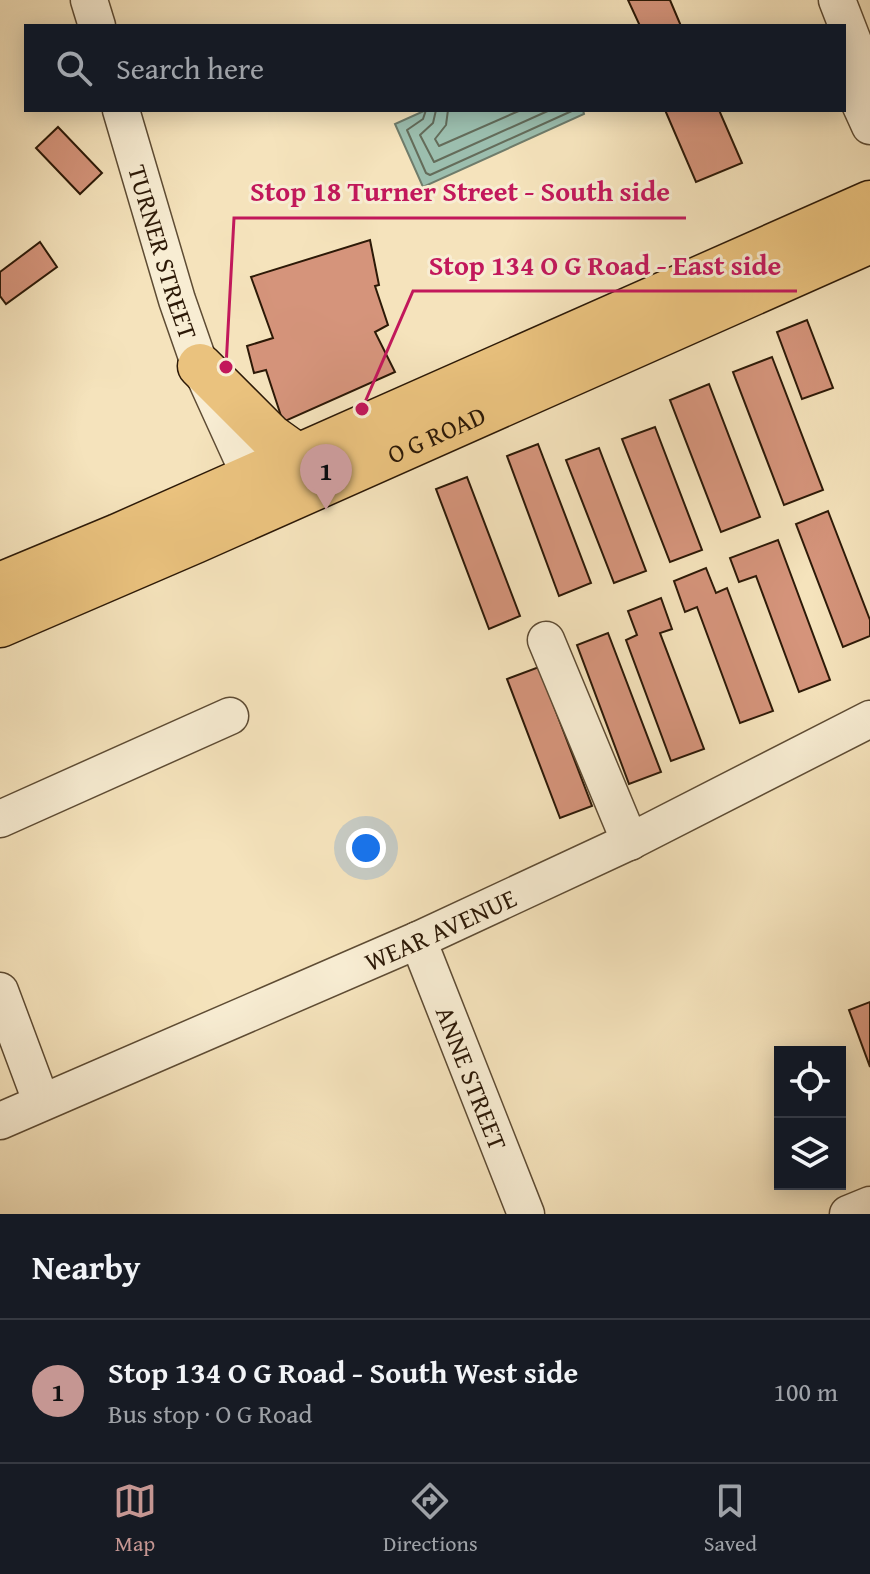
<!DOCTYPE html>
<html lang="en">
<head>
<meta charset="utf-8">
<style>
  body { margin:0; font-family:"Gentium Book Plus",serif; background:#242831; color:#f1f3f6 }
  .controls { position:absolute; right:24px; bottom:24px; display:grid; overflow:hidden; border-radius:0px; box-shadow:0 4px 20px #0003 }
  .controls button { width:72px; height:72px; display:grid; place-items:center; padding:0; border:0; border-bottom:2px solid #363941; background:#171b24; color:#f1f3f6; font:40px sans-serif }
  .you { position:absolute; left:366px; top:848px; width:28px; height:28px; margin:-20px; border:6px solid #fff; border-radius:50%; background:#1a73e8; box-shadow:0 0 0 12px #1a73e833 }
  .badge { display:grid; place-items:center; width:52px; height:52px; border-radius:50%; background:#c59692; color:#111; font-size:26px; font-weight:700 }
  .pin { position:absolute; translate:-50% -66px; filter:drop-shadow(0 2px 4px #0008) }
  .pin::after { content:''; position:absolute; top:42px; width:28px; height:24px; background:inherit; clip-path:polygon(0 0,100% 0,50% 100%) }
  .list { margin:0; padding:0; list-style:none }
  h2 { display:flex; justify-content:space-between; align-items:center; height:104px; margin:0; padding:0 32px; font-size:34px }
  h2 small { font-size:26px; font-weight:400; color:#9ea1a6 }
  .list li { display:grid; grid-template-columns:52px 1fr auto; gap:24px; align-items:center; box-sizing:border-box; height:144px; padding:0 32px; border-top:2px solid #363941 }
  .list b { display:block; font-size:30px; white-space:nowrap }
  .list p { margin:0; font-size:26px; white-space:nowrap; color:#9ea1a6 }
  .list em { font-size:26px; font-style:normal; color:#9ea1a6 }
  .icon { flex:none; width:44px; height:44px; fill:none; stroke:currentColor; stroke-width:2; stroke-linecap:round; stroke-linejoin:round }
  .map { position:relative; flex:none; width:870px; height:1214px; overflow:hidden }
  .search { position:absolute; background:#171b24; box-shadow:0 4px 20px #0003; left:24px; right:24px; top:24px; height:88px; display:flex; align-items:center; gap:20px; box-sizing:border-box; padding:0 28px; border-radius:0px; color:#9ea1a6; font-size:30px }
  .sheet { height:248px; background:#171b24 }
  nav { display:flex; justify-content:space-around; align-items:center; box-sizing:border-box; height:112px; border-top:2px solid #363941; background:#171b24; font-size:22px; color:#9ea1a6 }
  nav a { display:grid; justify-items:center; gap:4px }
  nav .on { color:#c59692 }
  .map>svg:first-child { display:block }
  .water { fill:#9cbeae; stroke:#6f7c6b; stroke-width:2 }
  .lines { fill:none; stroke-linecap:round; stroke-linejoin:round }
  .shore { stroke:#646c5a; stroke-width:2 }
  .building { fill:#d5947b; stroke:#2c1907; stroke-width:2 }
  .minor-casing { stroke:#5e4c34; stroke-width:39 }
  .major-casing { stroke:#2c1907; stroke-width:47 }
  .minor { stroke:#f8edd3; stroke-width:36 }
  .major { stroke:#eac27e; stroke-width:44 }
  .labels { text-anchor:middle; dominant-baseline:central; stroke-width:6; stroke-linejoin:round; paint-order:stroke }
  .street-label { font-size:26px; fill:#2c1907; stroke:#f8edd3 }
  .leader { fill:none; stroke:#c2185b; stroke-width:3 }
  .callout-dot { fill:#c2185b; stroke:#f8edd3; stroke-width:3 }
  .callout-label { font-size:28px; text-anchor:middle; font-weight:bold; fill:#c2185b; stroke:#f8edd3; stroke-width:6; stroke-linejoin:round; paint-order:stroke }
</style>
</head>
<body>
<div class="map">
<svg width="870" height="1214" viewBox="0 0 870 1214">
  <rect width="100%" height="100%" fill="#f5e3bc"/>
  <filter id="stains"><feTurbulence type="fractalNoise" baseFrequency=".0025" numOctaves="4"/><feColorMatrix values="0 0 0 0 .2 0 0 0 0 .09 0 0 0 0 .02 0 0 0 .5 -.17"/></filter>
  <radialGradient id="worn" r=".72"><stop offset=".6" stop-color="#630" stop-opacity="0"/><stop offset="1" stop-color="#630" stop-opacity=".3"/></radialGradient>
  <polygon class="water" points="426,110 583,110 584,114 423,187 395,124"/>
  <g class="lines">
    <g class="shore">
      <polyline points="426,110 423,119 407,130 426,173 430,175 574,110"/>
      <polyline points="436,110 433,123 420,135 434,162 550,110"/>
      <polyline points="448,110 446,125 435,139 439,146 521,110"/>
    </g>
  </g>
  <g class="building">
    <polygon points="628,0 670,0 681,26 640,26"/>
    <polygon points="665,110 719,110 742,163 696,182"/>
    <polygon points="58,127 102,173 80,194 36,148"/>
    <polygon points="370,240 379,285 375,286 388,325 375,332 395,372 283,422 266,370 254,373 247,346 273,338 251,277"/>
    <polygon points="40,242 57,267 6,304 0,296 0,272"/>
    <polygon points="807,320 833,388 802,399 777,332"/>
    <polygon points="772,357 823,490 784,505 733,372"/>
    <polygon points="709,384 760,517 721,532 670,400"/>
    <polygon points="655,427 702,550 670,562 622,439"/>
    <polygon points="538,444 591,583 559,596 507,456"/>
    <polygon points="599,448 646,571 614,583 566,460"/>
    <polygon points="467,477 520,616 489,629 436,489"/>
    <polygon points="828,511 870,620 870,636 843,647 796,524"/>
    <polygon points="778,540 830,680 799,692 756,576 739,582 730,558"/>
    <polygon points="706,568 716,593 727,588 773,711 740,723 697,607 685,612 674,581"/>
    <polygon points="661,598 672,629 660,633 704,749 671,761 626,640 637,635 628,611"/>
    <polygon points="608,633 661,772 629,784 577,645"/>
    <polygon points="539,667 592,806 560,818 507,679"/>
    <polygon points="870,1002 870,1067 849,1010"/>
  </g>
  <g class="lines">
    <g class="minor-casing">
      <g id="minor">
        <polyline points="89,0 97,26"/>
        <polyline points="837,0 863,67 860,104 870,126"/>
        <path id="s1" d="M121,110L177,300L200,366L251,478"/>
        <polyline points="546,640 630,842"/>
        <polyline points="0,819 230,716"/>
        <path id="s2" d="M418,940L526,1214"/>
        <polyline points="0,991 41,1101"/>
        <path id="s3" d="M0,1121L418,940L635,839L870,719"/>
        <polyline points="848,1214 870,1205"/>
      </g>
    </g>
    <g class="major-casing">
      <g id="major">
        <polyline points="200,366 271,437 299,457"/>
        <polyline points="0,585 118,536 870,203"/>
        <path id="s4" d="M0,625L195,541L870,241"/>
      </g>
    </g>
    <use href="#minor" class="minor"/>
    <use href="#major" class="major"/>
  </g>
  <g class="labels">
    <g class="street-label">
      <text stroke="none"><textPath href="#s1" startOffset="148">TURNER STREET</textPath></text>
      <text stroke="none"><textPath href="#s4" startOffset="476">O G ROAD</textPath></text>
      <text stroke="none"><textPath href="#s3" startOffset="480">WEAR AVENUE</textPath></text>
      <text stroke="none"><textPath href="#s2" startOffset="148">ANNE STREET</textPath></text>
    </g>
  </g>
  <path class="leader" d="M226 367L234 218H686M362 409L413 291H797"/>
  <g class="callout-dot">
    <circle cx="226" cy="367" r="8"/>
    <circle cx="362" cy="409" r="8"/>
  </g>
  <g class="callout-label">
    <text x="460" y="201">Stop 18 Turner Street - South side</text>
    <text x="605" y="275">Stop 134 O G Road - East side</text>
  </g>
  <rect width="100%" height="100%" filter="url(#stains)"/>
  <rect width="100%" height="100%" fill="url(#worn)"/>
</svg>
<div class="controls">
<button><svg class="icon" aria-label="locate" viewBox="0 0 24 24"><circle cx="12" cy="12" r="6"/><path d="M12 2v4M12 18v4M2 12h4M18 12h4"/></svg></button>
<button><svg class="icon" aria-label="layers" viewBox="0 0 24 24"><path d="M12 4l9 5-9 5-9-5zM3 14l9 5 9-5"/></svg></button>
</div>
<div class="you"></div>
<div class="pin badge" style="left:326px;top:510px">1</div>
<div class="search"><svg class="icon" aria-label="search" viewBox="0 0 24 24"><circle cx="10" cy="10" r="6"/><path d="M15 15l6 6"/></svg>Search here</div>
</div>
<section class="sheet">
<h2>Nearby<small></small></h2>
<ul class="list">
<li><span class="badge">1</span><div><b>Stop 134 O G Road - South West side</b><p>Bus stop · O G Road</p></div><em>100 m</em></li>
</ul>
</section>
<nav>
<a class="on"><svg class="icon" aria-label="map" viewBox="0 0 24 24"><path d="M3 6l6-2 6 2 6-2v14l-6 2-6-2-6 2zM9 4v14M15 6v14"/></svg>Map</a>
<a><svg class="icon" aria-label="directions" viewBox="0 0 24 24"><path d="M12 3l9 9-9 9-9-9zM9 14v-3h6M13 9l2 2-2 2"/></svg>Directions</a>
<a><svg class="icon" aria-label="saved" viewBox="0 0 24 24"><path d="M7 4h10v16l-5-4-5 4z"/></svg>Saved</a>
</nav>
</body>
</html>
